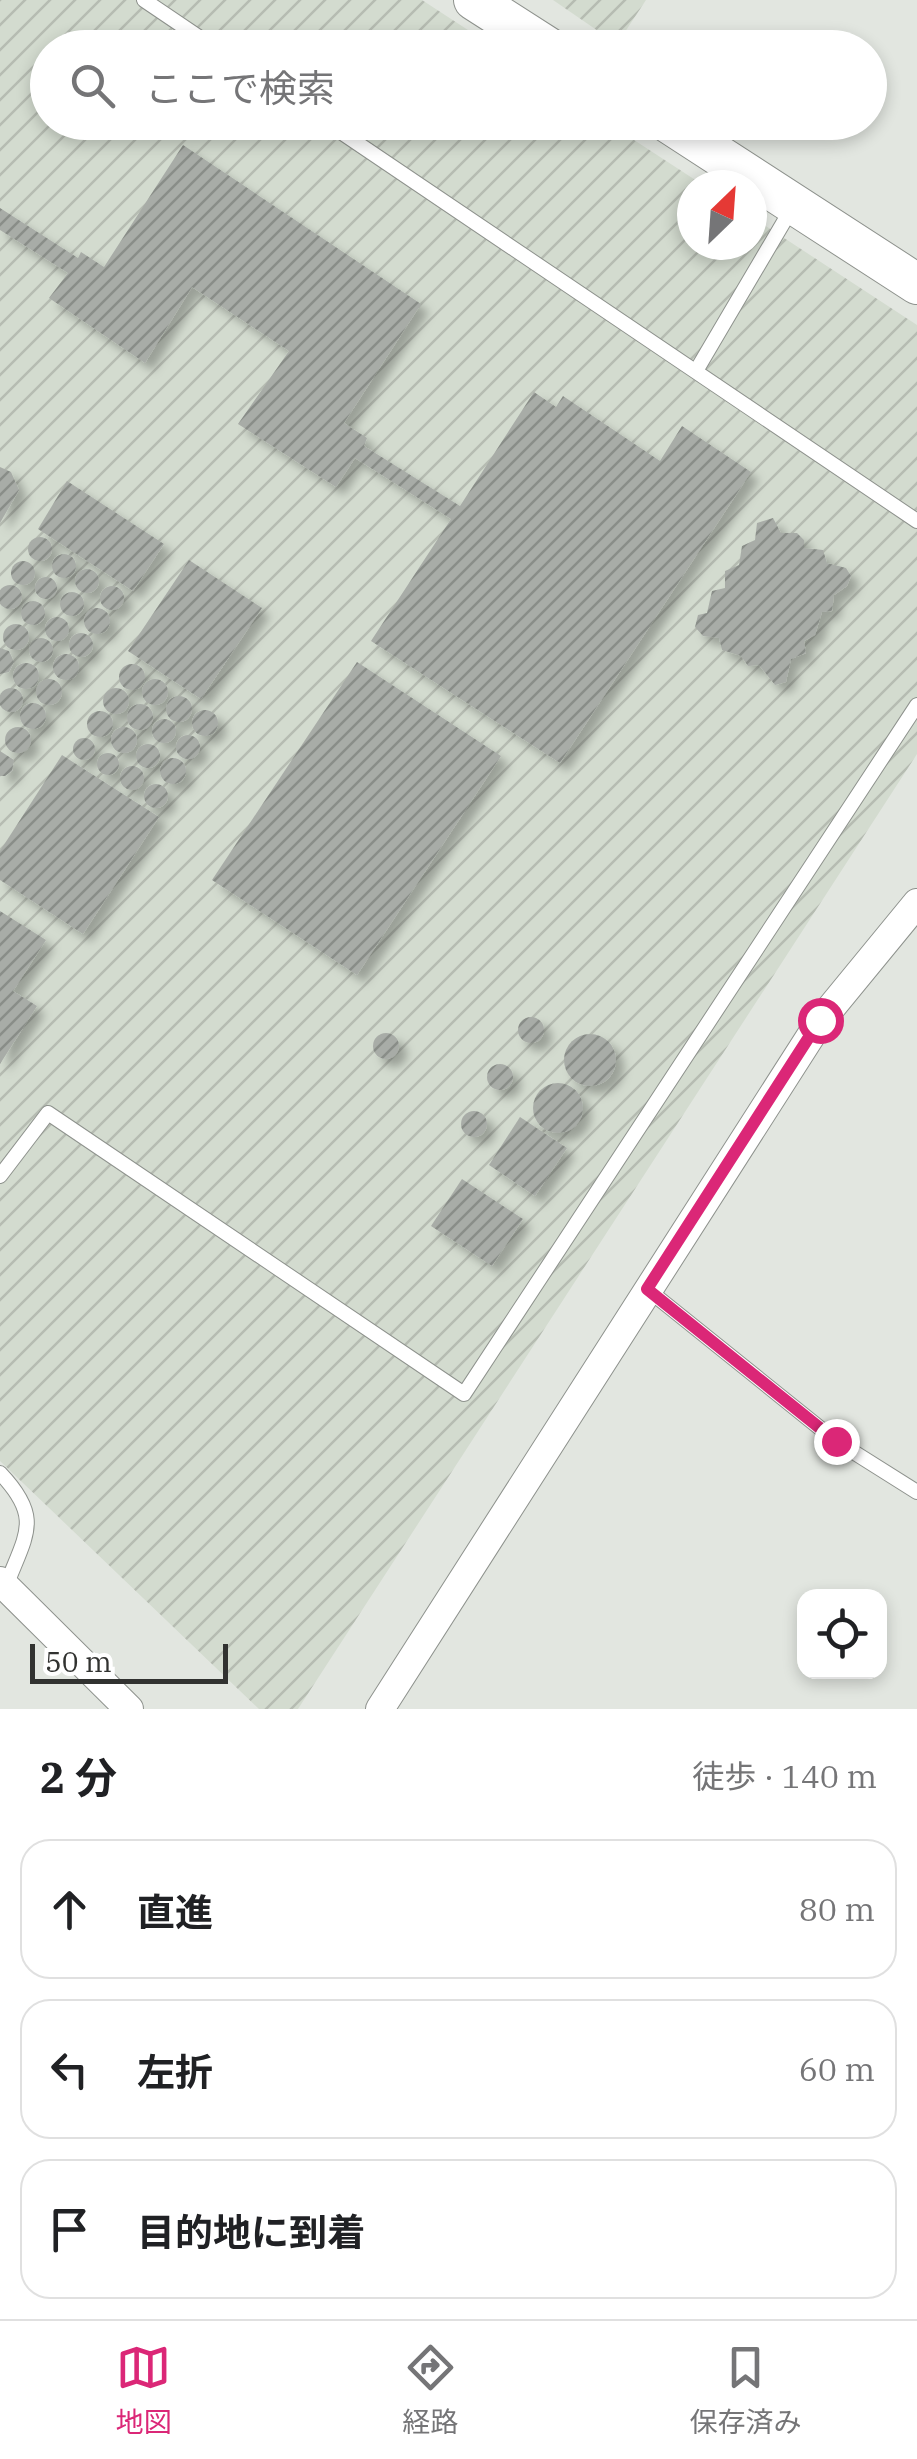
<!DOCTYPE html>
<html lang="ja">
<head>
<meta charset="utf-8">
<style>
  body { margin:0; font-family:"IBM Plex Serif","Noto Sans JP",serif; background:#f6f6f6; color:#202124 }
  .controls { position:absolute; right:30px; bottom:30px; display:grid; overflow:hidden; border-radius:20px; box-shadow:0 5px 15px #0003 }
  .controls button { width:90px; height:90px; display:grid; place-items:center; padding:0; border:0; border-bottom:2px solid #e0e0e0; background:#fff; color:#202124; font:50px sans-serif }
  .compass { position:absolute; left:677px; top:170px; width:90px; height:90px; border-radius:50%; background:#fff; box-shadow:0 5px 15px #0003; rotate:25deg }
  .scale { position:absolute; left:30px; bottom:25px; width:198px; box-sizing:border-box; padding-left:10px; border:5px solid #313230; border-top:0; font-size:28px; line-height:35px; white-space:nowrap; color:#313230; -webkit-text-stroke:8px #fff; paint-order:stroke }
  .stop { position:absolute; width:30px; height:30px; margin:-22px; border:8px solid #db2777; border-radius:50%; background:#fff }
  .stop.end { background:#db2777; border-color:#fff; box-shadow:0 2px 10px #0008 }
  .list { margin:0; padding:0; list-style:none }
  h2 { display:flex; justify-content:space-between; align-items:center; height:130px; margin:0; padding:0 40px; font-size:42px }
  h2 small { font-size:32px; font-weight:400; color:#757577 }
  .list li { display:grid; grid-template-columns:65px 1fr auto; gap:30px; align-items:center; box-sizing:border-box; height:140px; margin:0 20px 20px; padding:0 20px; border:2px solid #e0e0e0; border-radius:30px }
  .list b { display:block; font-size:38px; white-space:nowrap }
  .list em { font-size:32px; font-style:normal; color:#757577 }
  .icon { flex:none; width:55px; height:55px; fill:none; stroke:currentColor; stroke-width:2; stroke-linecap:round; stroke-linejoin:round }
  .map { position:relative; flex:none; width:917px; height:1709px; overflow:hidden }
  .search { position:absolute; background:#fff; box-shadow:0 5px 15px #0003; left:30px; right:30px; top:30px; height:110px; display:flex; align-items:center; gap:25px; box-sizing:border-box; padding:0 35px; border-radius:55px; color:#757577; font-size:38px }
  .sheet { height:610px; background:#fff }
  nav { display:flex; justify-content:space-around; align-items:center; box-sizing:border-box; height:140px; border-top:2px solid #e0e0e0; background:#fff; font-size:28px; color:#757577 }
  nav a { display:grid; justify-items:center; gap:5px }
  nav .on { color:#db2777 }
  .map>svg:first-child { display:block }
  .industrial { fill:url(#industrial-furrows) }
  .building { fill:url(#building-hatch); filter:url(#shadow) }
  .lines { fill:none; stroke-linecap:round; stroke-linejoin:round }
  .lane-casing { stroke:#8e928d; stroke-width:16 }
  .street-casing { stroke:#8e928d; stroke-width:30 }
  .secondary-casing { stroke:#8e928d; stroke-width:42 }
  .lane { stroke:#fff; stroke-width:14 }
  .street { stroke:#fff; stroke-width:28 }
  .secondary { stroke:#fff; stroke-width:40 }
  .route { stroke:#db2777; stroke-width:12 }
</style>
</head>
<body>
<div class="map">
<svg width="917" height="1709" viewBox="0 0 917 1709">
  <defs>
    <pattern id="industrial-furrows" width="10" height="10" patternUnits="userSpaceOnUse" patternTransform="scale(2.5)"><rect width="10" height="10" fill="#d3dbcf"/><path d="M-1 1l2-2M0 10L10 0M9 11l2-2" fill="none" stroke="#b6bcb2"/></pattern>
    <pattern id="building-hatch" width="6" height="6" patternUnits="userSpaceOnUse" patternTransform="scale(2.5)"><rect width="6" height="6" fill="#a8aca7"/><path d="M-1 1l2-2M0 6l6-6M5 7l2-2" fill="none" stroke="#898d88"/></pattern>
    <filter id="shadow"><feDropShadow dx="8" dy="8" stdDeviation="5" flood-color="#0004"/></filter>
  </defs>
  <rect width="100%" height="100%" fill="#e2e6e0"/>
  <g class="industrial">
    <polygon points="0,0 422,0 494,47 48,48 48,122 608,123 703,185 692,185 692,245 752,245 752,217 917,325 917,754 298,1709 259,1709 0,1461"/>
    <polygon points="553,0 646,0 617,44"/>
  </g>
  <g class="building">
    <polygon points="183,145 421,304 344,423 367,438 364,446 460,506 534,392 556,407 563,396 660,461 682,426 751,472 560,763 371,641 451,519 355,458 336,487 238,424 289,351 192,287 145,363 49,298 68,273 0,230 0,208 78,258 81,252 104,267"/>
    <polygon points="0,467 11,472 19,490 0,523"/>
    <polygon points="67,481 164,544 133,591 38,529"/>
    <polygon points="773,518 781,533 797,533 804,540 804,548 823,550 827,563 846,568 851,576 847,586 834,595 832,611 822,612 815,635 804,641 806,653 791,659 786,682 775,685 759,665 748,666 741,656 722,650 719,638 703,636 695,627 698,615 707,613 712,591 725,588 725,571 739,565 742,546 755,540 757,523"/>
    <circle cx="40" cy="549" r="12"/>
    <circle cx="64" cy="566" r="12"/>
    <polygon points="189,560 262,608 201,699 128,651"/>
    <circle cx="23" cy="573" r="12"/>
    <circle cx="87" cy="581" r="12"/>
    <circle cx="46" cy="588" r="11"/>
    <circle cx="10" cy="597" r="12"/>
    <circle cx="112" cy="598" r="12"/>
    <circle cx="72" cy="604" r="12"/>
    <circle cx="33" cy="613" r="12"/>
    <circle cx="97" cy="621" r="13"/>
    <circle cx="57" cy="629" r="12"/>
    <circle cx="16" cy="637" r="13"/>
    <circle cx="81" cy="645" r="12"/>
    <circle cx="41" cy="650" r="12"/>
    <polygon points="0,648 9,651 14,662 9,672 0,674"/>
    <circle cx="66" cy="667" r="13"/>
    <polygon points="357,662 501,756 357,975 212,880"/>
    <circle cx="26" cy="676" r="13"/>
    <circle cx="132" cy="677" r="13"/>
    <circle cx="49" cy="692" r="13"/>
    <circle cx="155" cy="692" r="13"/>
    <circle cx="11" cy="700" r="12"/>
    <circle cx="116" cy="701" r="13"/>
    <circle cx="179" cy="709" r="13"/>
    <circle cx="33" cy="716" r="13"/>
    <circle cx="140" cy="717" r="13"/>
    <circle cx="205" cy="723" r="13"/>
    <circle cx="100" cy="724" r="13"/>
    <circle cx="164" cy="731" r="12"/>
    <circle cx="124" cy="740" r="13"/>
    <circle cx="18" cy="740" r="13"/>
    <circle cx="188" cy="747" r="12"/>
    <circle cx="84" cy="749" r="11"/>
    <circle cx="148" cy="756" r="12"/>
    <polygon points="0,751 14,760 12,771 5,776 0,776"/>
    <circle cx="108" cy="764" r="11"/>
    <polygon points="62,755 159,817 83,934 0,880 0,851"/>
    <circle cx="173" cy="771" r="13"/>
    <circle cx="132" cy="778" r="12"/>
    <circle cx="156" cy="796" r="12"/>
    <polygon points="0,911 46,940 13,991 37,1006 0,1064"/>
    <circle cx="531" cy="1030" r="13"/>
    <circle cx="386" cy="1046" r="13"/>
    <circle cx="590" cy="1060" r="26"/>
    <circle cx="500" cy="1077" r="13"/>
    <circle cx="558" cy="1108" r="25"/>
    <circle cx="474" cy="1124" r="13"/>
    <polygon points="520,1117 567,1148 535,1196 489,1165"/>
    <polygon points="462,1179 523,1219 492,1266 431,1226"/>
  </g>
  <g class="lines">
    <g class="lane-casing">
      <g id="lane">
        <polyline points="144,0 215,48"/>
        <polyline points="326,122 917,521"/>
        <polyline points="696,371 792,208"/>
        <polyline points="0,1176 48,1113 464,1394 917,705"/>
        <polyline points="647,1289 836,1441 917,1492"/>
        <path d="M0,1473C43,1518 26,1534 6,1586"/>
      </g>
    </g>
    <g class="street-casing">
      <g id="street">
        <polyline points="0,1581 129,1709"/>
        <polyline points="380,1709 821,1020 917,903"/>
      </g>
    </g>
    <g class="secondary-casing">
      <g id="secondary">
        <polyline points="474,0 549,48"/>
        <polyline points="667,122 917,284"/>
      </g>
    </g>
    <use href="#lane" class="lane"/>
    <use href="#street" class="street"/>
    <use href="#secondary" class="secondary"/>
  </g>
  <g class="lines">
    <polyline class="route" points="820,1020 647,1289 836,1441"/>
  </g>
</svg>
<div class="controls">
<button><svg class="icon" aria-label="locate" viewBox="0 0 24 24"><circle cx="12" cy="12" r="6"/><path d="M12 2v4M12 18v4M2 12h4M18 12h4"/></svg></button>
</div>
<svg class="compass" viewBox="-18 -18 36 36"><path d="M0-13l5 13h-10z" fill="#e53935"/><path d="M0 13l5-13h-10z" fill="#757577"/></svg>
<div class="scale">50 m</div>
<div class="stop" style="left:820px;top:1020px"></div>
<div class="stop end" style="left:836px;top:1441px"></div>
<div class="search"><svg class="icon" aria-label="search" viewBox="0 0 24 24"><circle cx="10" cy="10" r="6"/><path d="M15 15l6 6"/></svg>ここで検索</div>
</div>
<section class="sheet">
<h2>2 分<small>徒歩 · 140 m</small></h2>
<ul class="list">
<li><svg class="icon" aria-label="ahead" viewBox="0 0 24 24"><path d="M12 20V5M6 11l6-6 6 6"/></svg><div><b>直進</b></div><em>80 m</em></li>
<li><svg class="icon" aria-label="left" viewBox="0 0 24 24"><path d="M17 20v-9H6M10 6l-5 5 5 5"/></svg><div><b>左折</b></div><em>60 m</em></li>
<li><svg class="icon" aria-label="arrive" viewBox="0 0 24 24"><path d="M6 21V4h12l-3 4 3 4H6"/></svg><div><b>目的地に到着</b></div></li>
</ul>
</section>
<nav>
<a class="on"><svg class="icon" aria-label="map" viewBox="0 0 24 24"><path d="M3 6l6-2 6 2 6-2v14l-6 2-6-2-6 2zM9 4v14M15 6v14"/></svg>地図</a>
<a><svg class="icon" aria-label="directions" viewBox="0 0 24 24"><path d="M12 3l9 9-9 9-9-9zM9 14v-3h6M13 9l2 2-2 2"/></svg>経路</a>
<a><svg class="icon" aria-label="saved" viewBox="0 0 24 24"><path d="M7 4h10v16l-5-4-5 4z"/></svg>保存済み</a>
</nav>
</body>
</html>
